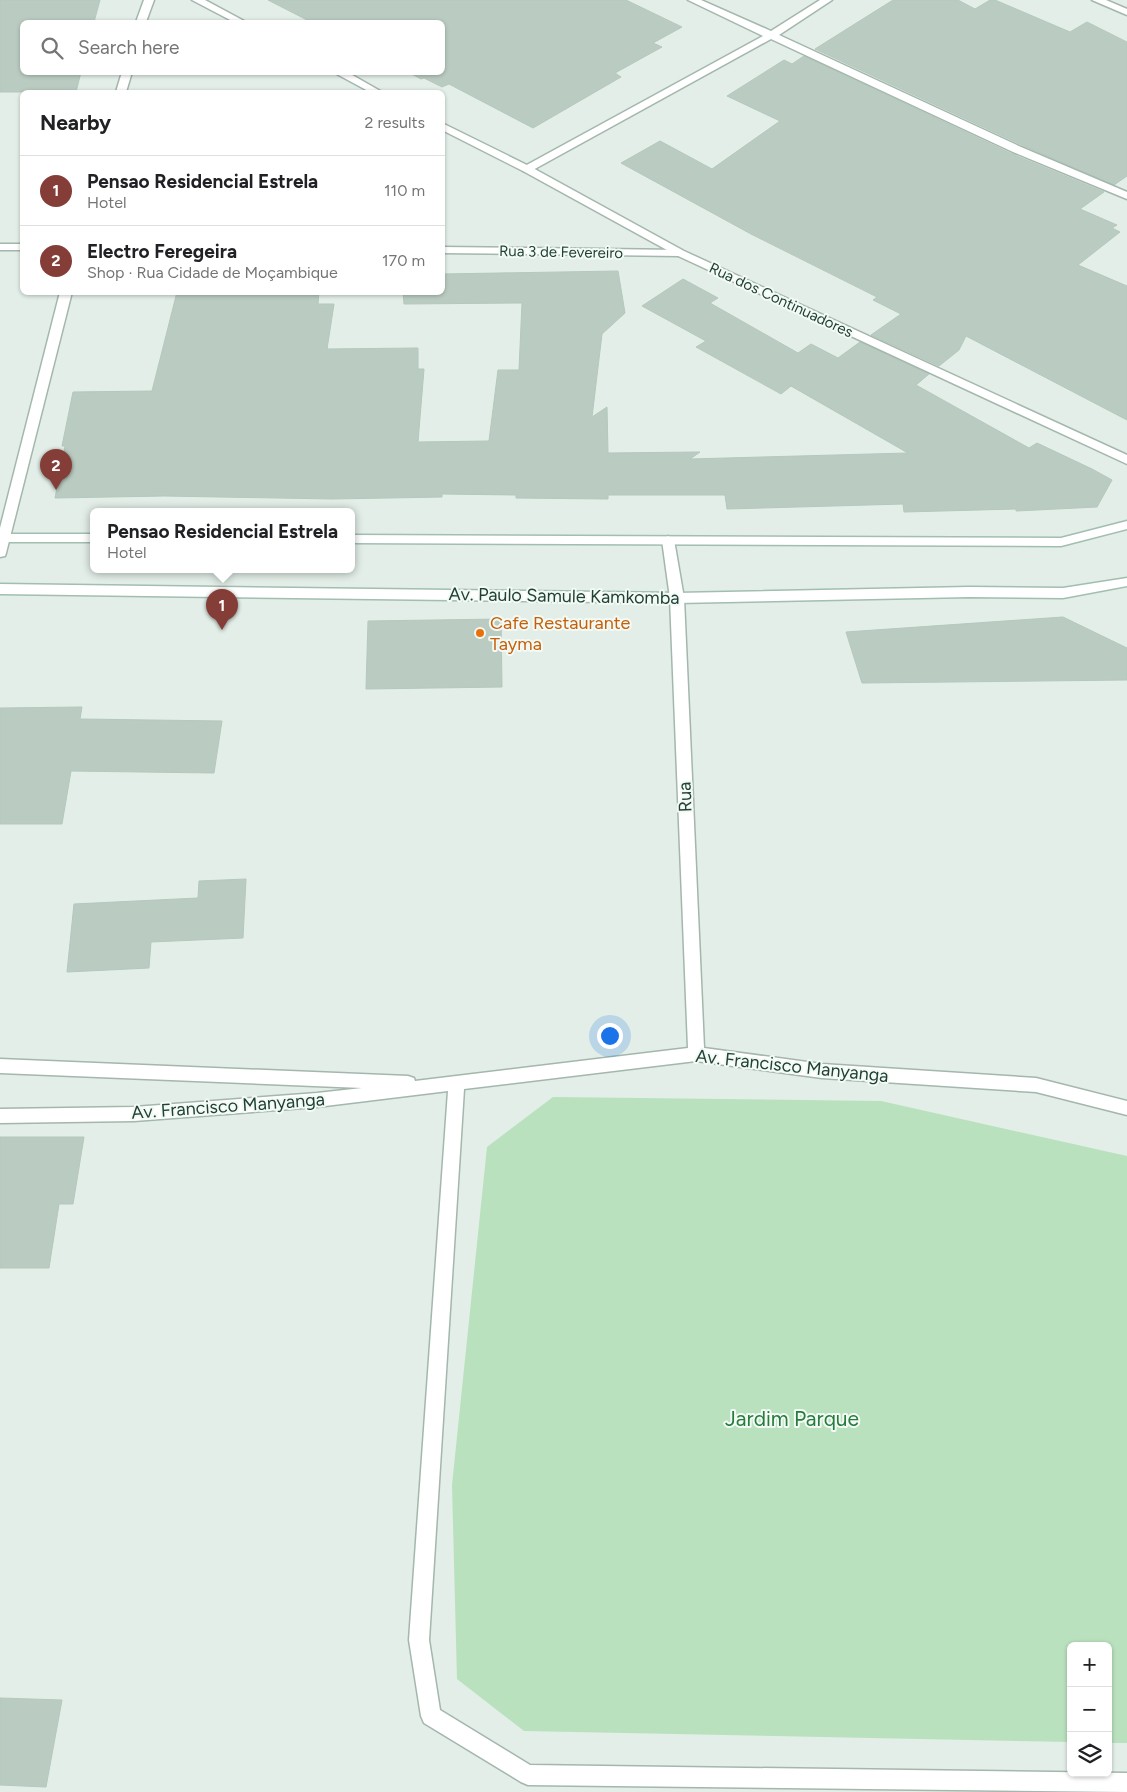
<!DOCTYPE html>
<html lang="en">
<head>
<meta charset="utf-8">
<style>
  body { margin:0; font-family:Figtree,sans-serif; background:#f6f6f6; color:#202124 }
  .controls { position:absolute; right:15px; bottom:15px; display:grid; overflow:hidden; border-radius:8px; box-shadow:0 1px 4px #0004 }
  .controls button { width:45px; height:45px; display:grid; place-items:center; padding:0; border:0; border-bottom:1px solid #e0e0e0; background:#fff; color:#202124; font:25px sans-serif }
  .you { position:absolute; left:609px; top:1035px; width:18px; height:18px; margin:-12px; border:4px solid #fff; border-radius:50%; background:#1a73e8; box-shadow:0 0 0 8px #1a73e833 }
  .badge { display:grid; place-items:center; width:32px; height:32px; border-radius:50%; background:#843e37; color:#fff; font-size:16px; font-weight:700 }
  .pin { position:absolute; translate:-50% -41px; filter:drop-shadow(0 1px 2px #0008) }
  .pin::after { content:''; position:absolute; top:26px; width:18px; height:15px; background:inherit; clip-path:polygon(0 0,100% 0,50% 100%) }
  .popup { position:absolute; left:90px; top:508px; width:265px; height:65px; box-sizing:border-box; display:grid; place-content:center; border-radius:8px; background:#fff; filter:drop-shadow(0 1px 4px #0005); font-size:16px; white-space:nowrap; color:#757577 }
  .popup b { font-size:19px; color:#202124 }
  .popup::after { content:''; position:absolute; left:50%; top:100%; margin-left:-10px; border:10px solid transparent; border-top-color:#fff }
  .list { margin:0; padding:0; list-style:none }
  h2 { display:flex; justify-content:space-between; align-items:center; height:65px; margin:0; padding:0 20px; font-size:21px }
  h2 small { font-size:16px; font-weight:400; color:#757577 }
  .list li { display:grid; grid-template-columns:32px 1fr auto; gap:15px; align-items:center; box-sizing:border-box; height:70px; padding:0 20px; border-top:1px solid #e0e0e0 }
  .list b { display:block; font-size:19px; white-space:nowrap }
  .list p { margin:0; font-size:16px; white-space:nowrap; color:#757577 }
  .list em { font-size:16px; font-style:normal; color:#757577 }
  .icon { flex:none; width:28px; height:28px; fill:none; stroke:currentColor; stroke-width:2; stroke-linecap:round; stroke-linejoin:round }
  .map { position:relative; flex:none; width:1127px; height:1792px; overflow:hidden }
  .search { position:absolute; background:#fff; box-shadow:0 1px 4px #0004; left:20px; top:20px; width:425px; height:55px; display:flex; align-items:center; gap:12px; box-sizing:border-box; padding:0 18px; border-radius:8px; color:#757577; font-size:19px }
  .panel { position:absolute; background:#fff; box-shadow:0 1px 4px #0004; left:20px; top:90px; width:425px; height:205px; border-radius:8px }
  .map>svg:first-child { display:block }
  .green { fill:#b9e1be }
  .building { fill:#baccc2; stroke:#b4c8bd }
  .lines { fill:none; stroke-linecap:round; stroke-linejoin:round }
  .minor-casing { stroke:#a4b7ad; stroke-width:3 }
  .tertiary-casing { stroke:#a4b7ad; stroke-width:3 }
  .secondary-casing { stroke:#a2beb0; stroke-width:3 }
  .minor { fill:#fff; fill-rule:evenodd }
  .tertiary { fill:#fff; fill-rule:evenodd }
  .secondary { fill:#fff; fill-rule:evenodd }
  .food-dot { fill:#e8710a; stroke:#f3faf6; stroke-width:2 }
  .labels { text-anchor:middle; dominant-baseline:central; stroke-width:4; stroke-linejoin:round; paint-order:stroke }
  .far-street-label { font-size:15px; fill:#204133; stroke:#f3faf6 }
  .street-label { font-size:18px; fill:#204133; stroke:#f3faf6 }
  .food-label { font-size:18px; fill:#c56008; stroke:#f3faf6; text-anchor:start }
  .near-park-label { font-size:21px; fill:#267d3b; stroke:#f3faf6 }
</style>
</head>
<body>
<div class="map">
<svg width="1127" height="1792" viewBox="0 0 1127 1792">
  <rect width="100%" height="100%" fill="#e2eee7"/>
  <polygon class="green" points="553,1097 881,1101 1127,1156 1127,1743 1108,1743 1108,1646 1071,1646 1071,1742 524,1731 457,1679 452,1485 487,1147"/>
  <g class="building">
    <polygon points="0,0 100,0 94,22 22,22 22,72 81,72 76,92 0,92"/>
    <polygon points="268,0 626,0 682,27 653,43 662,47 615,73 621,77 533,128 449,84 442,87 424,78 421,79 408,72 442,72 442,22 311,22"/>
    <polygon points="893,0 958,0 975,9 990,0 995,0 1070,32 1087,22 1127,42 1127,176 1114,185 1022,145 815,49"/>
    <polygon points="804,56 1012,154 1104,192 1080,209 1117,225 1112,228 1120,232 1078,265 1127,286 1127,420 966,336 959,350 939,366 871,335 901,314 873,300 877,297 751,234 621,163 660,141 712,169 780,121 727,96 784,60 792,64"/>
    <polygon points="618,271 625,313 602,334 592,417 607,407 608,453 700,452 690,459 908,453 791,386 781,394 696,347 706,341 642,306 683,279 718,298 710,303 798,353 811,344 838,358 860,342 929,374 916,385 1029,448 1037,443 1092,469 1112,480 1097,507 1016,511 1016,509 904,512 903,504 727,509 725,495 608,495 608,499 516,498 516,495 442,494 442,497 332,499 164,496 55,498 65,446 62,446 73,392 152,391 177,292 319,292 318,304 334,304 327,349 418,348 418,369 424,369 418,442 489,441 498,370 519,370 522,303 404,304 403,292 442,292 442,274"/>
    <polygon points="1063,617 1127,648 1127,680 862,683 846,632"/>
    <polygon points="501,619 502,687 366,689 368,621"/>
    <polygon points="82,707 80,719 222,721 214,773 71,771 62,824 0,824 0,708"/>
    <polygon points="246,879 243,938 151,942 149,968 67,972 74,904 198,898 199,881"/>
    <polygon points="0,1137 84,1137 73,1204 59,1204 49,1268 0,1268"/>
    <polygon points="0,1698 62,1700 46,1787 0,1785"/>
  </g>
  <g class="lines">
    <g class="minor-casing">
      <g id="minor">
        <polygon points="144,0 154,0 146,22 136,22"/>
        <polygon points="688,0 701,0 771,31 820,0 832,0 779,35 1021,147 1127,192 1127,199 1013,152 771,39 531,171 523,171 522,169 523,167 763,36"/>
        <polygon points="1092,0 1106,0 1127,9 1127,15"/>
        <polygon points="122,72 132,72 126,92 116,92"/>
        <rect x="0" y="244" width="22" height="6"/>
        <polygon points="442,247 680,250 686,253 680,256 442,253"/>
        <polygon points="60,292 72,292 6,553 5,556 0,557 0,528"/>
        <polygon points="668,536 674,540 684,598 704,1048 822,1064 1036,1078 1127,1101 1127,1115 1036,1092 822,1078 696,1061 464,1089 429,1640 440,1710 530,1765 1127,1773 1127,1792 528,1785 521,1782 424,1723 421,1716 409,1640 448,1091 317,1107 134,1121 0,1123 0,1109 134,1107 317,1093 362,1088 0,1073 0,1059 408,1076 414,1078 415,1081 688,1048 670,598 662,540"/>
      </g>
    </g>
    <g class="tertiary-casing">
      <g id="tertiary">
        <polygon points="192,0 205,0 246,22 234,22"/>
        <polygon points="333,72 347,72 382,92 370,92"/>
        <polygon points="442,123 531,167 684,251 1127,455 1127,464 676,255 523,171 442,130"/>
      </g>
    </g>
    <g class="secondary-casing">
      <g id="secondary">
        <polygon points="1127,521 1127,529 1061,546 351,543 351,535 1061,538"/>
        <rect x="0" y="534" width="93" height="8"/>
        <polygon points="1127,578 1127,586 1063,598 969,597 677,603 0,594 0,584 677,593 969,587 1063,588"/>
      </g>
    </g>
    <use href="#minor" class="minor"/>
    <use href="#tertiary" class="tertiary"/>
    <use href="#secondary" class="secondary"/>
  </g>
  <circle class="food-dot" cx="480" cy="633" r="5"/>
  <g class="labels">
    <g class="far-street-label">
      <text transform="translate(561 252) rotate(1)">Rua 3 de Fevereiro</text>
      <text transform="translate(781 300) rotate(25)">Rua dos Continuadores</text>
    </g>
    <g class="street-label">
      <text transform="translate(564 596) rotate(1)">Av. Paulo Samule Kamkomba</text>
      <text transform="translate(685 797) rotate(-92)">Rua</text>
      <text transform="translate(792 1066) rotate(6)">Av. Francisco Manyanga</text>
      <text transform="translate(228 1106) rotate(-4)">Av. Francisco Manyanga</text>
    </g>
    <g class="food-label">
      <text x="490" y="623">Cafe Restaurante<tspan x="490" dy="21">Tayma</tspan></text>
    </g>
    <g class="near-park-label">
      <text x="792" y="1418">Jardim Parque</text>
    </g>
  </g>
</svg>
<div class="controls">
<button>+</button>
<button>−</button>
<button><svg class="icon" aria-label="layers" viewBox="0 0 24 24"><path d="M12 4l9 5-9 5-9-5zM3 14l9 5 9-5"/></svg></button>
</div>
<div class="you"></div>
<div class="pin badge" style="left:222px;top:630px">1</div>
<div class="popup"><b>Pensao Residencial Estrela</b>Hotel</div>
<div class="pin badge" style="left:56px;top:490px">2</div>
<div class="search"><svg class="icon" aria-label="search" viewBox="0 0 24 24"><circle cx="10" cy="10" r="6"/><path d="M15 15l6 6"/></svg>Search here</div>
<section class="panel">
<h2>Nearby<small>2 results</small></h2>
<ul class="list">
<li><span class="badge">1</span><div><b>Pensao Residencial Estrela</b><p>Hotel</p></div><em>110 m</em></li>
<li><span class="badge">2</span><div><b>Electro Feregeira</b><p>Shop · Rua Cidade de Moçambique</p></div><em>170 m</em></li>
</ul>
</section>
</div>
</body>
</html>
